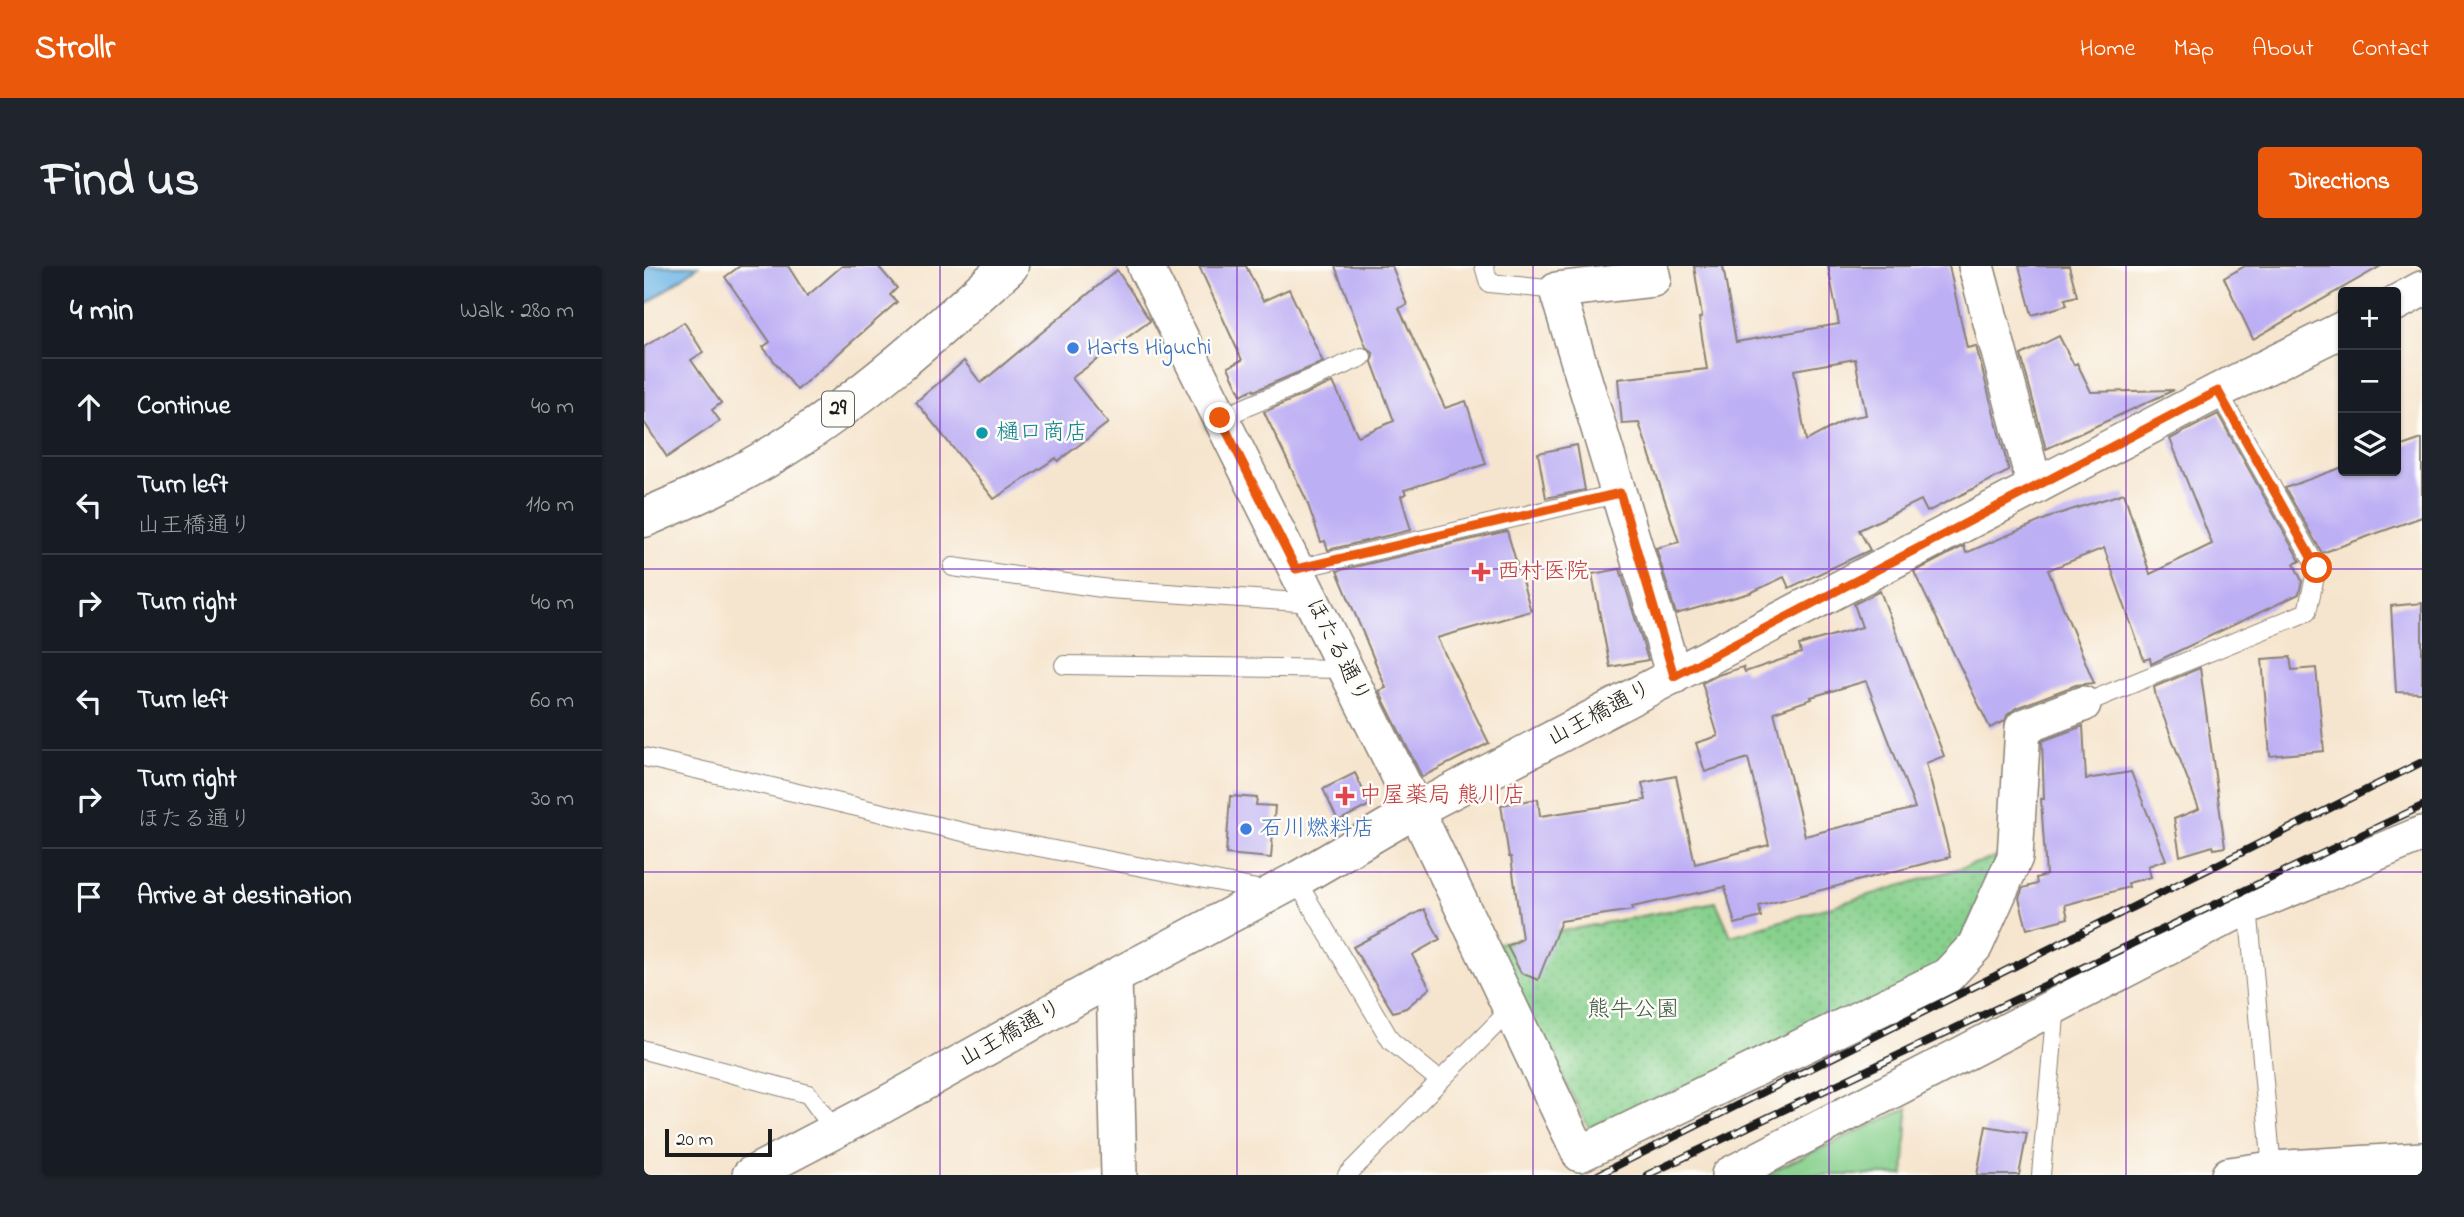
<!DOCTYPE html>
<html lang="en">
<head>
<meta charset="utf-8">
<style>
  body { margin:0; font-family:"Indie Flower","Klee One",sans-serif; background:#20242c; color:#f1f3f6 }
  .controls { position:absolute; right:21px; top:21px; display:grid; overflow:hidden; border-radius:7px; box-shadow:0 2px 5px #0004 }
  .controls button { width:63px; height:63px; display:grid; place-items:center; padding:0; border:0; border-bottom:2px solid #363941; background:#171b24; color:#f1f3f6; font:35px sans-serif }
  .scale { position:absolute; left:21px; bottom:18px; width:107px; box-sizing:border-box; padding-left:7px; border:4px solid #1c1c1c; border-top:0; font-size:19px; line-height:24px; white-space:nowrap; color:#1c1c1c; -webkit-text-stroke:5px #fdfcf7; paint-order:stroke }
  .stop { position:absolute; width:21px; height:21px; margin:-16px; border:5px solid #ea580c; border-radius:50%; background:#fff }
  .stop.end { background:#ea580c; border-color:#fff; box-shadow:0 2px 7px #0008 }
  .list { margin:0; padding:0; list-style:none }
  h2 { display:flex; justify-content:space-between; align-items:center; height:91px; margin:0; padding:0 28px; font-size:30px }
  h2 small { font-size:23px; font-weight:400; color:#9ea1a6 }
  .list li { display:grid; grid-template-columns:46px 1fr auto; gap:21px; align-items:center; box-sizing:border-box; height:98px; padding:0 28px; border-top:2px solid #363941 }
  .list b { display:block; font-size:26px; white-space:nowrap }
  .list p { margin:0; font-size:23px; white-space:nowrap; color:#9ea1a6 }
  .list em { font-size:23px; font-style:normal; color:#9ea1a6 }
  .icon { flex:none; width:38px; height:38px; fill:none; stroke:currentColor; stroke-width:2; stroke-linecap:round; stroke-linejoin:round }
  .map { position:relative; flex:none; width:1778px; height:909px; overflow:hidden; border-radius:7px }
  header { display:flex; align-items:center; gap:42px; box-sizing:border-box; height:98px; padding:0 35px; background:#ea580c; color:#fff }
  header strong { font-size:33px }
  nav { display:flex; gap:38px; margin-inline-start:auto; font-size:24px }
  .intro { display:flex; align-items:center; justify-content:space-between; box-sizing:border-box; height:168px; padding:0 42px }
  h1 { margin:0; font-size:49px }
  .button { padding:18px 32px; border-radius:7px; background:#ea580c; color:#fff; font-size:24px; font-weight:700 }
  main { display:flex; gap:42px; padding:0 42px }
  aside { flex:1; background:#171b24; border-radius:7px; box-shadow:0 2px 5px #0004 }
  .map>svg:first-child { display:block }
  .green { fill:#87d08d; stroke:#527654; stroke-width:2 }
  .park { fill:url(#park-dots); stroke:#527654; stroke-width:2 }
  .water { fill:#6eb6e6; stroke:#456981; stroke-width:2 }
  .building { fill:#bdaff4; fill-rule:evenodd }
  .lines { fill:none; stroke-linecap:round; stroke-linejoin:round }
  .lane-casing { stroke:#898075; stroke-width:20 }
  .street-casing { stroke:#898075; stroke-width:38 }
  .primary-casing { stroke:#898075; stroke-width:41 }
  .lane { stroke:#fff; stroke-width:18 }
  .street { stroke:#fff; stroke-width:35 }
  .primary { stroke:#fff; stroke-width:38 }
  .rail-casing { stroke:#1c1c1c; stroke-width:8 }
  .rail { stroke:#fdfcf7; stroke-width:5; stroke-dasharray:16; stroke-linecap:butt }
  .route { stroke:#ea580c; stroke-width:9 }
  .grid { fill:none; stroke:#7b2cbf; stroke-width:2; stroke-opacity:0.55 }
  .shop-dot { fill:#3f7fe0; stroke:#fdfcf7; stroke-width:2.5 }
  .culture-dot { fill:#0f9aa8; stroke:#fdfcf7; stroke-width:2.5 }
  .health-dot { fill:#e0444e; stroke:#fdfcf7; stroke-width:2.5 }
  .labels { text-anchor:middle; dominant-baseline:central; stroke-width:5; stroke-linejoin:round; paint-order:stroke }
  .shield { fill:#fdfcf7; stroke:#605f5e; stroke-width:2 }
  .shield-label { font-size:21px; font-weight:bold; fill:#1c1c1c }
  .shop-label { font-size:23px; fill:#366cbe; stroke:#fdfcf7; text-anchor:start }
  .culture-label { font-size:23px; fill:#0d838f; stroke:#fdfcf7; text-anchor:start }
  .health-label { font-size:23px; fill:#be3a42; stroke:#fdfcf7; text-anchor:start }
  .street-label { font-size:23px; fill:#1c1c1c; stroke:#fdfcf7 }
  .park-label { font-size:23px; fill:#415b44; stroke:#fdfcf7 }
</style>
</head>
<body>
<header>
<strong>Strollr</strong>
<nav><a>Home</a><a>Map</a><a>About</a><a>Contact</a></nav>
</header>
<div class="intro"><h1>Find us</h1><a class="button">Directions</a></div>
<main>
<aside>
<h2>4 min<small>Walk · 280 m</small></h2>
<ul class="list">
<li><svg class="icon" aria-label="ahead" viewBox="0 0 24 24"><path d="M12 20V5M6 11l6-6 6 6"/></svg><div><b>Continue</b></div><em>40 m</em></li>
<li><svg class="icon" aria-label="left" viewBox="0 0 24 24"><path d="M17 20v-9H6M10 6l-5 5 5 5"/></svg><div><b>Turn left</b><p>山王橋通り</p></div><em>110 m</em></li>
<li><svg class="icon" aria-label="right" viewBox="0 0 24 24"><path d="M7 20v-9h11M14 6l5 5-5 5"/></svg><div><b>Turn right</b></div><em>40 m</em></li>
<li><svg class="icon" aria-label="left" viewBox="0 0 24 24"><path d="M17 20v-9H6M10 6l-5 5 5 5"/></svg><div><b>Turn left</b></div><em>60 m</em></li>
<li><svg class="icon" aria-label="right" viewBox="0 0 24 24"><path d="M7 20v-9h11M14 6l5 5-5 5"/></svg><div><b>Turn right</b><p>ほたる通り</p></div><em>30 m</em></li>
<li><svg class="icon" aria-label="arrive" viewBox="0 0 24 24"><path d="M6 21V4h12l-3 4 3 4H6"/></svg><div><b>Arrive at destination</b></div></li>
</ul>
</aside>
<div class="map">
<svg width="1778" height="909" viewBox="0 0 1778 909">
  <defs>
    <pattern id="park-dots" width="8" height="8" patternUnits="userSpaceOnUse" patternTransform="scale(1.75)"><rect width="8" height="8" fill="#87d08d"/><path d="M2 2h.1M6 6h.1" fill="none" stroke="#74b279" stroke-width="1.8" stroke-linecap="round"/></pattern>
  </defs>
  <rect width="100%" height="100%" fill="#fdfcf7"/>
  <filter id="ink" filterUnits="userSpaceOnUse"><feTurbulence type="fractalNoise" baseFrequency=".0143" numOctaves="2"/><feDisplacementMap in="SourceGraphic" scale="14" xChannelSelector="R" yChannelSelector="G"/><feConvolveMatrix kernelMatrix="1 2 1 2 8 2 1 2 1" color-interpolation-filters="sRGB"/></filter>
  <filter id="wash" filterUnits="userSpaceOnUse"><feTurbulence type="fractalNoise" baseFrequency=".00686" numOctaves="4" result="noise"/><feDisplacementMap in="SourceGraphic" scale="28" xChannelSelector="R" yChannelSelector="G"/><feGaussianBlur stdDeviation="1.57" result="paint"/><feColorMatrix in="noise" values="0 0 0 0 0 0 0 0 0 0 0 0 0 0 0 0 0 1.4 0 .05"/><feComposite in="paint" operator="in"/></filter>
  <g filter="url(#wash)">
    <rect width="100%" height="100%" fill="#f6e5ce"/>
    <polygon class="green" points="1264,842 1260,909 1119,909"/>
    <polygon class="park" points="1353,591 1303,710 945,862 849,678 1072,636 1087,670"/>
    <polygon class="water" points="0,0 54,0 0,40"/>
    <g id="blocks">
      <g class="building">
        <polygon points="96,0 144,0 163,30 198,0 234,0 253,22 246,29 253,36 153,124 119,81 126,76 81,11"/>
        <polygon points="555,0 602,0 619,35 645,23 679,96 610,125 609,123 597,129 584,101 598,94"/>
        <polygon points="691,0 748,0 763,39 755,42 801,142 822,135 842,198 760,224 762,228 757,230 767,264 684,284 681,275 677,276 662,233 620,146 689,116 714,170 750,155 728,96 729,87 722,81"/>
        <path d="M1050,0H1079L1092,76L1195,58L1184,0H1305L1323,82L1332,80L1365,205L1283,246L1277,234L1215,264L1226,284L1145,322L1140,311L1106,327L1032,348L1012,282L1035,276L995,157L978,158L974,113L1063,103L1055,52L1058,51ZM1211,93L1222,149L1205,152L1162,175L1150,104Z"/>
        <polygon points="1375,0 1425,0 1433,30 1421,33 1423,39 1388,49"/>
        <polygon points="1601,0 1737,0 1609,73 1580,12"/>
        <polygon points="473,4 506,55 428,112 464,157 414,195 412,192 350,233 272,136 320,95 337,117"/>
        <polygon points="40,56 59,86 47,94 77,137 68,144 76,155 23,191 0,156 0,81"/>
        <polygon points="1415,70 1430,99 1433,97 1447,126 1530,124 1402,183 1377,89"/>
        <polygon points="1574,148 1656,295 1650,298 1658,315 1655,328 1507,398 1506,392 1500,394 1460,282 1404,304 1450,417 1432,419 1372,442 1363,449 1361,455 1346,462 1270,306 1320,280 1322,287 1411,249 1480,227 1506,308 1568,278 1526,173"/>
        <polygon points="1778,173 1778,251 1678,287 1641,222 1699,201 1699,205 1752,205 1752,182"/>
        <polygon points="933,179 941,224 902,232 894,187"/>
        <polygon points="863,265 887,345 793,372 845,477 778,511 735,425 742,422 693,305"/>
        <polygon points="976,303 1004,394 966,401 948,308"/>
        <path d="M1236,325L1300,490L1282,497L1306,591L1115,640L1117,651L1091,658L1081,621L988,641L989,644L917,655L894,714L877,707L863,680L878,673L867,591H865L857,539L894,533L896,550L1002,534L998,517L1032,510L1051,598L1125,579L1104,492L1061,506L1052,477L1074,470L1058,417L1074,409L1099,401L1101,406L1157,387L1155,379L1218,361L1210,338ZM1222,415L1271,542L1161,570L1130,446L1168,433L1167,431Z"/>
        <polygon points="1778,337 1778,427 1752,426 1747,340"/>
        <polygon points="1646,391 1648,404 1672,402 1680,485 1626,490 1618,393"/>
        <polygon points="1556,402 1581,581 1570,583 1569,580 1536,590 1530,553 1555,543 1512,431 1510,421"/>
        <polygon points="1439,460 1442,513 1487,506 1522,594 1504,600 1507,611 1484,617 1485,621 1421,639 1424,652 1383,663 1375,632 1379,622 1393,618 1392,612 1402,609 1397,533 1400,533 1398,475"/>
        <polygon points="711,507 726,539 694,555 679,523"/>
        <polygon points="586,530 613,532 612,539 631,540 627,592 582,588"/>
        <polygon points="780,643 796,673 768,689 786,722 762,742 749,746 709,681"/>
        <polygon points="1342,860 1383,867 1375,909 1333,909"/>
      </g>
    </g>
  </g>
  <g filter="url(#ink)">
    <use href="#blocks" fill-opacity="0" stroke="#898075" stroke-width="2"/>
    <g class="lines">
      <g class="lane-casing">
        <g id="lane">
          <polyline points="840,0 845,17 913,24"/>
          <polyline points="577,152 718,91"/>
          <polyline points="309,301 465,323 669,337"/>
          <polyline points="652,303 976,227"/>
          <polyline points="420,399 702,403"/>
          <polyline points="1439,438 1663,346 1673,302 1574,125"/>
          <polyline points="0,491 332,569 623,625"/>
          <polyline points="652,614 747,775 795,814"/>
          <polyline points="1604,640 1628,903"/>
          <polyline points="0,784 164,828 191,865"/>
          <polyline points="703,909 867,743"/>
          <polyline points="1397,909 1412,739"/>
        </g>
      </g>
      <g class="street-casing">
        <g id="street">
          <polyline points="501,0 772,544 936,888 1303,710 1331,680 1371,591 1379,461 1439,438"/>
          <polyline points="1006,0 1009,13 913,24 1030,410"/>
          <polyline points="1332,0 1391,221"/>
          <polyline points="1752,37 1778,23"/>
          <polyline points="470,711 475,909"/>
          <polyline points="106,909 238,840 470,711 652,614 772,544 1574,125 1699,63"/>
          <polyline points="1085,909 1604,640 1778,568"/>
          <polyline points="1585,909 1628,903 1778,894"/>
        </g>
      </g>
      <g class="primary-casing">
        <path id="primary" d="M0,252C47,232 94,211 138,183C220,132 293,65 365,0"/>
      </g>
      <use href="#lane" class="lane"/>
      <use href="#street" class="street"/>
      <use href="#primary" class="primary"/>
      <g class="rail-casing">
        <g id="rail">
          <polyline points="954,909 1778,496"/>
          <polyline points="1003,909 1778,540"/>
        </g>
      </g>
      <use href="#rail" class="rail"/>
    </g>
  </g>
  <g class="lines" filter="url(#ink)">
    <polyline class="route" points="576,152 652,303 976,227 1030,410 1574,125 1673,302"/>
  </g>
  <path class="grid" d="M296,0V909M593,0V909M889,0V909M1185,0V909M1482,0V909M0,303H1778M0,606H1778"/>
  <g class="shop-dot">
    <circle cx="429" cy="82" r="7"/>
    <circle cx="602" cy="563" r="7"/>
  </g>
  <circle class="culture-dot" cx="338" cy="167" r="7"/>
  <g class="health-dot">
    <path d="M833.5 295.5h7v7h7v7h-7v7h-7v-7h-7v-7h7z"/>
    <path d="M697.5 519.5h7v7h7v7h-7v7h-7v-7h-7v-7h7z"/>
  </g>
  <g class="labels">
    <rect class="shield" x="178" y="125.5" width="32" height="35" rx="5"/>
    <g class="shield-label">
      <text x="194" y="143">29</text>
    </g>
    <g class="shop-label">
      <text x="443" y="82">Harts Higuchi</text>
      <text x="616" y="563">石川燃料店</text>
    </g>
    <g class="culture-label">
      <text x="352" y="167">樋口商店</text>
    </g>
    <g class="health-label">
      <text x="853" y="306">西村医院</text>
      <text x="715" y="530">中屋薬局 熊川店</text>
    </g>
    <g class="street-label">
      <text transform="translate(693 385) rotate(63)">ほたる通り</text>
      <text transform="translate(956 448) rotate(-28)">山王橋通り</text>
      <text transform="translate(367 768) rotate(-29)">山王橋通り</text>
    </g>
    <g class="park-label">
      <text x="989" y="744">熊牛公園</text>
    </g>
  </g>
</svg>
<div class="controls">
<button>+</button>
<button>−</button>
<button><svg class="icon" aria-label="layers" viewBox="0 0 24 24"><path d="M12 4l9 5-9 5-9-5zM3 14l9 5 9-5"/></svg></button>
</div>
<div class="scale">20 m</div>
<div class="stop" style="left:1673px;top:302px"></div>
<div class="stop end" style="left:576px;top:152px"></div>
</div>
</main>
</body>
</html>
